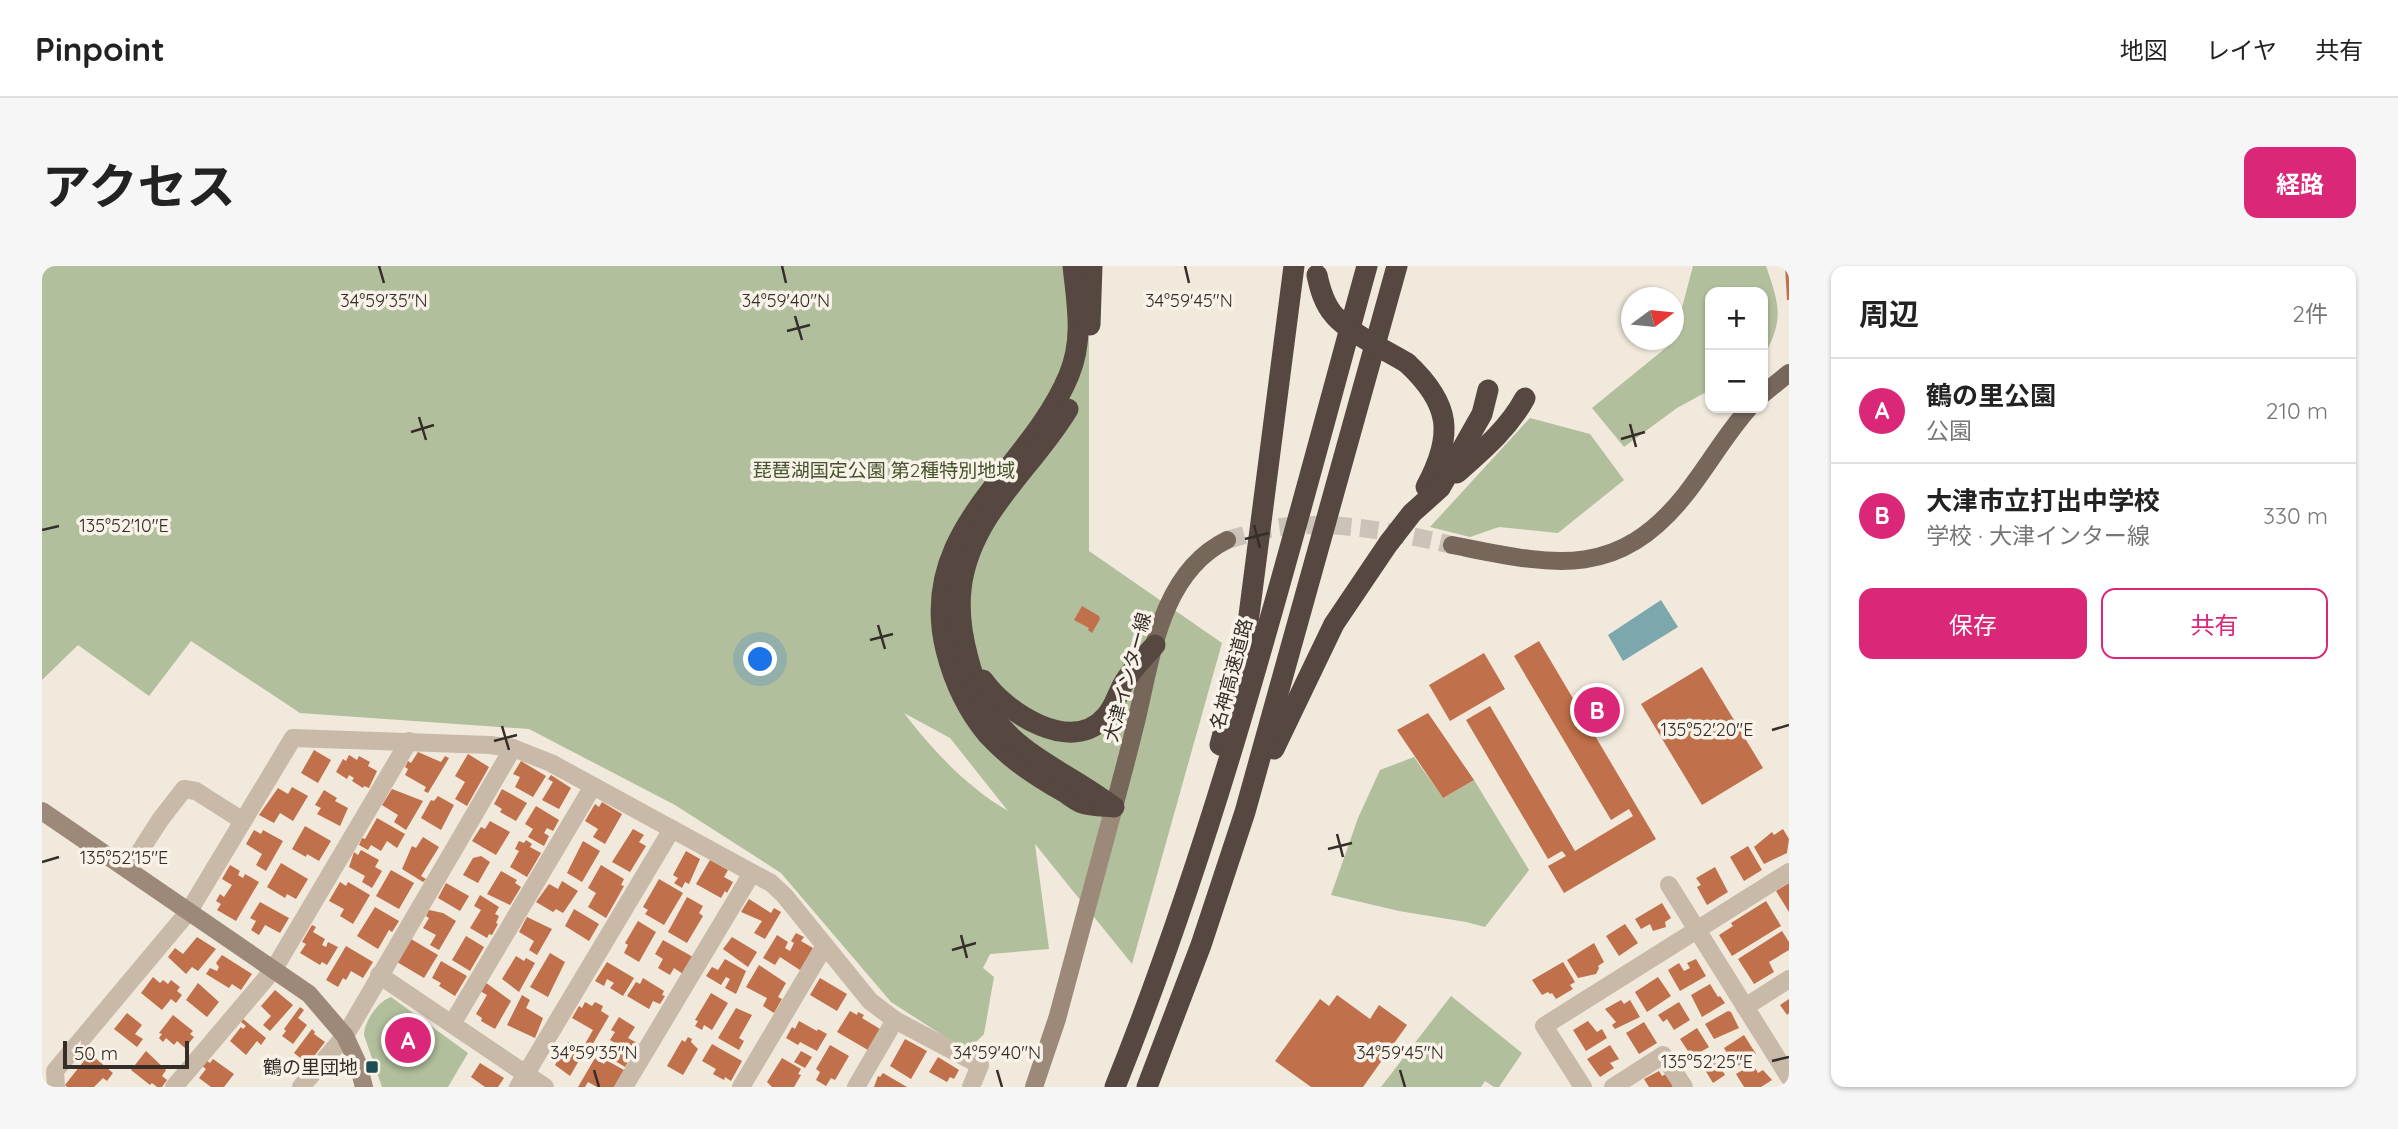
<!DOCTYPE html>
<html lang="ja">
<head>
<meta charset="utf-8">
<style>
  body { margin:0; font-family:Quicksand,"Noto Sans JP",sans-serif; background:#f6f6f6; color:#222 }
  .controls { position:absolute; right:21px; top:21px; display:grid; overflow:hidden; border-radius:14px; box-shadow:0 2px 5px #0004 }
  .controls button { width:63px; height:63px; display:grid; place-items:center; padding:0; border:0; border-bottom:2px solid #e0e0e0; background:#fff; color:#222; font:35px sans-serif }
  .compass { position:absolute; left:1579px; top:21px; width:63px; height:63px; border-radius:50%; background:#fff; box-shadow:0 2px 5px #0004; rotate:75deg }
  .scale { position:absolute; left:21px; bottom:18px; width:126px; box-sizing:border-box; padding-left:7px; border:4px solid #352d28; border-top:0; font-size:19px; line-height:24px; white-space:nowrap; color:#352d28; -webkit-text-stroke:5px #f9f2e8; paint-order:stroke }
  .you { position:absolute; left:719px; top:394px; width:24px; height:24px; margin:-18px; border:5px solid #fff; border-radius:50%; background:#1a73e8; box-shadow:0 0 0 10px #1a73e833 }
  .badge { display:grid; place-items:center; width:46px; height:46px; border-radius:50%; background:#db2777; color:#fff; font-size:23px; font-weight:700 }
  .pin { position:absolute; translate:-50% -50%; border:4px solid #fff; box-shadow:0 2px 7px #0006 }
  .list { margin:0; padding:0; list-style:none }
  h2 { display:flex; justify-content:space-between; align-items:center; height:91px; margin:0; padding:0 28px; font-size:30px }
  h2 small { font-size:23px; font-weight:400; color:#767676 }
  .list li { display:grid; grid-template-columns:46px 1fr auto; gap:21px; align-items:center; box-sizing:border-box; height:105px; padding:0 28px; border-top:2px solid #e0e0e0 }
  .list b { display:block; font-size:26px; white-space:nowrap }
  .list p { margin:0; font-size:23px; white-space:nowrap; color:#767676 }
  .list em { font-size:23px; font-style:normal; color:#767676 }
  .actions { display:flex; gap:14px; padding:21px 28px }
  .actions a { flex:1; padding:16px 0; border:2px solid #db2777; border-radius:14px; text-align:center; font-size:24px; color:#db2777 }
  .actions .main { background:#db2777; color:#fff }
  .map { position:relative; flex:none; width:1747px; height:821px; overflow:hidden; border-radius:14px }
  header { display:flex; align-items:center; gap:42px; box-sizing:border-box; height:98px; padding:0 35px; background:#fff; border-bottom:2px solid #e0e0e0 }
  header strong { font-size:33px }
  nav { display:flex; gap:38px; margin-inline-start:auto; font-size:24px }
  .intro { display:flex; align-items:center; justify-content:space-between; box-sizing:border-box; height:168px; padding:0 42px }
  h1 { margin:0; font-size:49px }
  .button { padding:18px 32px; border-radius:14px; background:#db2777; color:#fff; font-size:24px; font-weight:700 }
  main { display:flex; gap:42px; padding:0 42px }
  aside { flex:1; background:#fff; border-radius:14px; box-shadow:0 2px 5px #0004 }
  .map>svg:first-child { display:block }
  .green { fill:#b1bf9c; fill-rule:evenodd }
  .water { fill:#7ca7ad }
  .building { fill:#c0704a }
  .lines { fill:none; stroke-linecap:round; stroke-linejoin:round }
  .primary-tunnel { stroke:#cbc3b8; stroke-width:18; stroke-dasharray:18 9; stroke-linecap:butt }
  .street { stroke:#c8b9a8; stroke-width:18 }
  .secondary { stroke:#9c897a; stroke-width:18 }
  .primary { stroke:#77665a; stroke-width:18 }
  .highway { stroke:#564840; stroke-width:21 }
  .highway-bridge { stroke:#564840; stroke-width:21 }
  .ticks { fill:none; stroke:#352d28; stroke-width:2.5 }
  .poi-dot { fill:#1f4d55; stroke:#f9f2e8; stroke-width:2.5 }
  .labels { text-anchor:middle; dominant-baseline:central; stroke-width:7; stroke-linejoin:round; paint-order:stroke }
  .park-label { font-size:19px; fill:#42532d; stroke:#f9f2e8 }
  .street-label { font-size:19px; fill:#352d28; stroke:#f9f2e8 }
  .poi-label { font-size:19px; fill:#352d28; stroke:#f9f2e8; text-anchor:end }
  .ticks-label { font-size:18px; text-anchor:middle; fill:#352d28; stroke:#f9f2e8; stroke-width:7; stroke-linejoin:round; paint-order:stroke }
</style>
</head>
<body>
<header>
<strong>Pinpoint</strong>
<nav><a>地図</a><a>レイヤ</a><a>共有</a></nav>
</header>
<div class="intro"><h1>アクセス</h1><a class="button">経路</a></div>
<main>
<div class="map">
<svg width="1747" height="821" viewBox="0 0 1747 821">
  <rect width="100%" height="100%" fill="#f1e9dc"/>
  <g class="green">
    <path d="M0,0H1047V285L1180,377L1090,698L993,578L1007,683L948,688L941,702L952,711L942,768L925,785L849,736L739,607L633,539L487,463L258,447L149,375L107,430L36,379L0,414ZM862,447L908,472L966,545C925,521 891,485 862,447Z"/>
    <path d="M1651,0H1724C1737,38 1743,54 1721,91V26H1668V124L1635,142L1582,181L1550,142L1631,76Z"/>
    <polygon points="1488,152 1548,168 1582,214 1516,267 1457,261 1428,271 1388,261"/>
    <polygon points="1372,491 1401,532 1432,514 1487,604 1443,661 1424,656 1357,645 1289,629 1316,552 1338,504"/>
    <polygon points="1409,730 1480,787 1457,821 1452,821 1443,815 1439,821 1339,821"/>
    <path d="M349,731L426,787L406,821H340L322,769C322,756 336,735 349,731Z"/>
  </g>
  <polygon class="water" points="1619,334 1636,361 1581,395 1566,369"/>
  <g class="building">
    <polygon points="1743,0 1747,0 1747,34 1745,34"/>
    <polygon points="1040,340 1057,350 1058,353 1050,367 1046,364 1047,362 1032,354"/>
    <polygon points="1497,375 1614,573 1522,627 1506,600 1524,590 1520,585 1506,593 1424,454 1448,440 1533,585 1591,550 1587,543 1569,554 1472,390"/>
    <polygon points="1442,387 1463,423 1408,455 1387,419"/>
    <polygon points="1660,401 1721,502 1660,539 1599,438"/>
    <polygon points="1386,447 1432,514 1401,532 1355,464"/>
    <polygon points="272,484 289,494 276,517 259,507"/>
    <polygon points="376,486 399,496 403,490 407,492 386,527 382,525 384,521 363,509 366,503 363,501 366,495 369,497"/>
    <polygon points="426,488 447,501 425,540 413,533 423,516 413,510"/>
    <polygon points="307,489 315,494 317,490 328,496 326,500 335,505 327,522 322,520 321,522 310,515 312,512 307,509 305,513 294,506 301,493 304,495"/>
    <polygon points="479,495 504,510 491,531 473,521 478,511 471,508"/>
    <polygon points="509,509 529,522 517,543 500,534 511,516 506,513"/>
    <polygon points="250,521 266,530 251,555 238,547 232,557 217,549 236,522 246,528"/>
    <polygon points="350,523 381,535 364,564 352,556 356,549 340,539"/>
    <polygon points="460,523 485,537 474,555 458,546 460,543 452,538"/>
    <polygon points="282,524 295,532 293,535 306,542 298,560 275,548 279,542 273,539"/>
    <polygon points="396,530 412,539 399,564 379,552 389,534 392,535"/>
    <polygon points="560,536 580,548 563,578 551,571 556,563 543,555 553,538 557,541"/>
    <polygon points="494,540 517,554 511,565 505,562 502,567 507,570 502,580 486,571 491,563 483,558"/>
    <polygon points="335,552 363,568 355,582 345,575 339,585 329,579 326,584 317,579 320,572 323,573"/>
    <polygon points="448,555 468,566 454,589 430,575 439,561 443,563"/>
    <polygon points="263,560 289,575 277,595 265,588 264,591 250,583"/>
    <polygon points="591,563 602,569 597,576 604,580 588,606 570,596"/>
    <polygon points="1741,563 1747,573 1745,587 1722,598 1712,581 1730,566 1732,569"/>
    <polygon points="212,564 219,568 221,564 241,575 224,605 214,599 220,588 204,578"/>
    <polygon points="381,571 397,581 379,610 384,613 381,616 360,603 370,580 374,582"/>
    <polygon points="484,574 490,578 488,581 499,587 485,611 468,601 477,585 473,583 477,575 482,577"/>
    <polygon points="541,575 558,585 540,616 525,607"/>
    <polygon points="1706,580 1720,604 1702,615 1688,591"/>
    <polygon points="319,584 337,594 333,601 340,605 330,622 320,616 323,610 307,601 312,586 316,589"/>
    <polygon points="644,585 658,593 647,618 643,616 640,622 632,617 636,612 631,609"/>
    <polygon points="439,590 448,596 436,617 421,609 431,592"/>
    <polygon points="668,594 686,604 682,611 691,616 685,627 683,625 679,632 654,618"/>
    <polygon points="239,597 266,613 254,633 245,628 243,632 225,621"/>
    <polygon points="188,599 198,605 196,609 201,612 203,608 217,616 194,655 175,644 179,638 174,635 178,628 182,631 190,619 180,613"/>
    <polygon points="559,599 582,613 579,619 582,620 564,652 546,641 554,627 546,622"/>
    <polygon points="1673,601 1686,626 1665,639 1655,621 1659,619 1654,612"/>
    <polygon points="349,604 372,617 357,643 334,630"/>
    <polygon points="459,605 475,614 473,617 479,621 468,639 445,628"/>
    <polygon points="617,613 641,627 622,659 603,648 606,644 601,641"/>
    <polygon points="520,615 536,625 521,647 514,643 511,646 494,636 507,618 516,623"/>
    <polygon points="298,616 304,620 306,616 328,629 311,658 298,650 302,643 287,635"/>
    <polygon points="404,617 427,630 418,645 396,632"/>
    <polygon points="1747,617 1747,646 1734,625"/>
    <polygon points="438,629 457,641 453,648 457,650 454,657 456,658 450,669 447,668 445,672 428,662 439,644 432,640"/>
    <polygon points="645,631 661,640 657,647 661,650 645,677 626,666"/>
    <polygon points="707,633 729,647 732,642 739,646 723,673 712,667 720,655 699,646"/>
    <polygon points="1724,635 1739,660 1690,690 1677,669 1691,660 1689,657"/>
    <polygon points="218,636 247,652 238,667 223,659 217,669 209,664 214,655 208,652"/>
    <polygon points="1620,637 1629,652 1623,656 1624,661 1611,665 1608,658 1599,663 1593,653"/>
    <polygon points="333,641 357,655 350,666 347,664 336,683 315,670"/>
    <polygon points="532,643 557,658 547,675 523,660"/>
    <polygon points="387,644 401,647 414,655 397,684 388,679 394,669 381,662 387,652 384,650"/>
    <polygon points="485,651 510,663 495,689 487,684 492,675 477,666"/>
    <polygon points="596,655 614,666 597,696 582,687 586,679 583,677"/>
    <polygon points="1583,658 1596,677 1577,690 1564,670"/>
    <polygon points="270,659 274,661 271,666 283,673 280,679 284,681 286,676 296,681 285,699 280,696 278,699 258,687 264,678 260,676"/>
    <polygon points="1740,665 1747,676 1747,684 1727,696 1732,706 1712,718 1696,693"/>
    <polygon points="754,667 762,671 759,675 771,682 758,704 738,691 733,699 721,692 735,669 746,676 743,682 748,685 752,677 749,675"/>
    <polygon points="424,670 442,681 428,705 410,694"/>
    <polygon points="155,671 174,683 156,705 150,701 144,708 126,691 133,682 141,688"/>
    <polygon points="690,671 715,686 706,701 681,683"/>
    <polygon points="369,673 396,689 382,712 355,696"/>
    <polygon points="621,674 651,691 641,708 632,702 628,709 616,702 621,693 613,688"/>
    <polygon points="1552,677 1562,696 1556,700 1557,702 1554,708 1536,712 1525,694"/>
    <polygon points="304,680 331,696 321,712 309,705 304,714 301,712 296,721 284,714"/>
    <polygon points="508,687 523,696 506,731 488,721"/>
    <polygon points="180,689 210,708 199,724 190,718 187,722 164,708 168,702 175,705 177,701 174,697"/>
    <polygon points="474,690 482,695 484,692 493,697 477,726 460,713"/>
    <polygon points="683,693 704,705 694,728 683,722 688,713 684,711 679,719 664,710 670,701 676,704"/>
    <polygon points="1654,693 1664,710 1638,725 1626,704 1637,697 1642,705 1648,702 1645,697"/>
    <polygon points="399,695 425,710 413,730 397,720 399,717 390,712"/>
    <polygon points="565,696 592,712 581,730 568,722 572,717 565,713 562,720 553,715"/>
    <polygon points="1521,696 1533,716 1528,719 1531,723 1514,733 1510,727 1508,728 1506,726 1500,729 1490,714"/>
    <polygon points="717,699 744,717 736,731 740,733 732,747 721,740 725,732 704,721"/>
    <polygon points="111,711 118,717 121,714 126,718 129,714 138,721 135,725 140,729 134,737 129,733 120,744 99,727"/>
    <polygon points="1616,711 1629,730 1605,746 1593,726"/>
    <polygon points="601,712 622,725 620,729 623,730 618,738 611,735 607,743 585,730 594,716 598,718"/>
    <polygon points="778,712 805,728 795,745 768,729"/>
    <polygon points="443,716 469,735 453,763 439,755 440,752 434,748 445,729 438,725"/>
    <polygon points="156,717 177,736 165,751 144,734"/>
    <polygon points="1668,718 1676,731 1678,730 1683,737 1660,751 1649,729"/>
    <polygon points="233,724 251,739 228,765 221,759 229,750 219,740"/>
    <polygon points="669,727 686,737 670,764 662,759 660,764 653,760 656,755 653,754"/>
    <polygon points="480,729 488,734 484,742 501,752 493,772 465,759"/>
    <polygon points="1295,729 1328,753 1337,739 1365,759 1321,821 1269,821 1233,795 1278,733 1287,740"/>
    <polygon points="1747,733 1747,747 1745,749 1738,739"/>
    <polygon points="1579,734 1582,738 1588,734 1598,751 1573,763 1570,759 1574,756 1563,743"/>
    <polygon points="543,736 550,740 553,736 561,740 559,745 567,750 549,781 543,778 551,764 530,752 537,740 540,742"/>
    <polygon points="1637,736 1648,754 1632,764 1625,753 1621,756 1616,749"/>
    <polygon points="258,741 262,744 256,752 265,759 251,778 240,770 244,765 242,763"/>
    <polygon points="694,742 710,749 697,772 702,775 697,784 676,772"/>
    <polygon points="808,745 815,749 816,746 822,749 820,752 838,763 826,784 795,766"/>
    <polygon points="1686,745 1689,746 1697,762 1672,773 1663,758"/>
    <polygon points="85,747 100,759 93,768 101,773 95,781 72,763"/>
    <polygon points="131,749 151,765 148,768 152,771 143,782 135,775 132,779 124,772 121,776 117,772 120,768 117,767"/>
    <polygon points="577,751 593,761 586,772 597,778 583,801 565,790 573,777 568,774 573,766 569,764"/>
    <polygon points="201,753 224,772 219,779 215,775 204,789 188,775 199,761 201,763 204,760 199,756"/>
    <polygon points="757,755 775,765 776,763 785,768 775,785 758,776 756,779 744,772 750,761 753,763"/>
    <polygon points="1546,755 1555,766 1560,763 1565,772 1544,785 1531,764"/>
    <polygon points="1602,756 1615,777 1597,788 1584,767"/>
    <polygon points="1655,762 1667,781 1650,791 1638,773"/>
    <polygon points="270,763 273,766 272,768 283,776 266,798 252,787"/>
    <polygon points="1702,769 1714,788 1694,801 1682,782"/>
    <polygon points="646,771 650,773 649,776 656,783 641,809 625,800 640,774 643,776"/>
    <polygon points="863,773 885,785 869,813 848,800"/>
    <polygon points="526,776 542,786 528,810 513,799"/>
    <polygon points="670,778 700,795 689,815 683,811 682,814 671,808 674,803 660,795"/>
    <polygon points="788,779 807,790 793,814 789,812 784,820 774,814 778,806 774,803"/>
    <polygon points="1568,779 1577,793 1568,797 1572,802 1558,811 1545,793"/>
    <polygon points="104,785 124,804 120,810 125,814 120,821 115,821 110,817 108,819 89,804"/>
    <polygon points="759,785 770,791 763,802 752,796"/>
    <polygon points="46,786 71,807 65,815 61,812 52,821 25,821 23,819 45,791 43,789"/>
    <polygon points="1670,787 1683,809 1671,817 1663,804 1660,805 1655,797"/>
    <polygon points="896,791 917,804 912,813 908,811 905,816 887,806"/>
    <polygon points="553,792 562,798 564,794 582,804 572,821 555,821 546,816 543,821 536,821"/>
    <polygon points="740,792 759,803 756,808 759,809 752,821 730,821 725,816"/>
    <polygon points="171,793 192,808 182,821 169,821 157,812 164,803 160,800 164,794 168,797"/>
    <polygon points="438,797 462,812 456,821 443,821 429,811"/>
    <polygon points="1711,798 1716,807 1721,804 1730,814 1719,821 1702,821 1694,808"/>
    <polygon points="1617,805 1620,810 1624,808 1631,821 1607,821 1602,813"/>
    <polygon points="841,807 865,821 832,821 836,810 838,811"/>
  </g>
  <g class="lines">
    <path class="primary-tunnel" d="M1185,274C1199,270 1213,266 1227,263C1283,252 1354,266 1410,279"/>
    <g class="street">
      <polyline points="86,604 118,554 142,523 154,525 201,555"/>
      <polyline points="1627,619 1747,811"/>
      <polyline points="337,709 503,821"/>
      <polyline points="1703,741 1747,713"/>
      <polyline points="410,758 551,520"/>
      <polyline points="14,821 13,805 147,645 251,472 448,479 471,482 509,497 729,617 742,629 828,735 853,754 938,799 929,821"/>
      <polyline points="132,821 232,703 367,475"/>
      <polyline points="259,821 303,770 471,482"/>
      <polyline points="476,821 630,563"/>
      <polyline points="582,821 710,607"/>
      <polyline points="699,821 782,681"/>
      <polyline points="814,821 853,754"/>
      <polyline points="1541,821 1502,760 1747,606"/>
      <polyline points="1571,821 1621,789 1642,821"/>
    </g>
    <g class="secondary">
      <polyline points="0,545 267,728 303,770 316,798 322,821"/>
      <polyline points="992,821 1015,753 1072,541"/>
    </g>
    <g class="primary">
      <polyline points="1721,128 1747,107"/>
      <path d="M1410,279C1507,298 1573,317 1643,229C1666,200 1683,169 1707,142"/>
      <path d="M1072,541C1080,511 1088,481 1095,452C1110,388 1120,306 1185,274"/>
    </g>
    <g class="highway">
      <path d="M1031,0C1035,38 1042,73 1027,109C987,206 874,263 904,384C912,416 925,444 946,469C968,493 994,510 1022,526C1027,529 1034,535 1040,537C1049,540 1062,540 1072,541"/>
      <polyline points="1048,59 1050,0"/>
      <path d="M1365,97C1409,138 1412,169 1384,221"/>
      <path d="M1026,143C1002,183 968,215 944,254C916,300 912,341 926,392C933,420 944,446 965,467C995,497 1036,514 1070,540"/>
      <path d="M1415,207C1441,184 1467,162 1483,132"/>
      <path d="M941,414C964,447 1030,490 1064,450C1074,439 1076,424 1085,412C1093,400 1103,390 1113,379"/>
      <polyline points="1178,479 1202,388 1252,0"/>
      <polyline points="1232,483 1292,358 1346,278 1370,247 1398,222 1440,148 1446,124"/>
      <path d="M1073,821C1180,555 1249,276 1325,0"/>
      <polyline points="1105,821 1159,679 1203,546 1355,0"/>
    </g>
    <path class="highway-bridge" d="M1275,9C1278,23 1282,38 1292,49C1306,66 1345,85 1365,97"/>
  </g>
  <path class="ticks" d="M337,0L342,17M740,0L744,17M1143,0L1147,17M753,50L760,74M745,65L768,59M377,151L384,174M1588,158L1594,181M369,166L392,159M1579,173L1603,166M1212,259L1218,282M0,264L17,260M1203,273L1227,267M836,359L843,383M828,374L851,368M460,460L467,484M1730,464L1747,459M452,475L475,469M1295,568L1301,591M1286,583L1310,577M0,596L17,591M919,669L925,692M910,684L934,677M1730,795L1747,791M552,804L557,821M955,804L960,821M1358,804L1363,821"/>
  <rect class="poi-dot" x="323" y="794" width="14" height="14" rx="3.5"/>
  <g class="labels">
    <g class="park-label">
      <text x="842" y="204">琵琶湖国定公園 第2種特別地域</text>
    </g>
    <g class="street-label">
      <text transform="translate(1189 408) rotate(-75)">名神高速道路</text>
      <text transform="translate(1085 411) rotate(-75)">大津インター線</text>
    </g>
    <g class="poi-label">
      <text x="316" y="801">鶴の里団地</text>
    </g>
  </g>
  <g class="ticks-label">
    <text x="342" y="41">34°59'35"N</text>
    <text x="744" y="41">34°59'40"N</text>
    <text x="1147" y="41">34°59'45"N</text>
    <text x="82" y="266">135°52'10"E</text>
    <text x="1665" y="470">135°52'20"E</text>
    <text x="82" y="598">135°52'15"E</text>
    <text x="552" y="793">34°59'35"N</text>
    <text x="955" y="793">34°59'40"N</text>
    <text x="1358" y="793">34°59'45"N</text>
    <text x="1665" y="802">135°52'25"E</text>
  </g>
</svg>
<div class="controls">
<button>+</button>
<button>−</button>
</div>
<svg class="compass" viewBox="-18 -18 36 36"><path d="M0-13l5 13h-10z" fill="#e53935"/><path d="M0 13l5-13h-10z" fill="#767676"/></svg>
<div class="scale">50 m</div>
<div class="you"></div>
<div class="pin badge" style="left:366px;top:774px">A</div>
<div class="pin badge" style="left:1555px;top:444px">B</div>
</div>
<aside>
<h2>周辺<small>2件</small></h2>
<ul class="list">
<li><span class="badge">A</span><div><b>鶴の里公園</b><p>公園</p></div><em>210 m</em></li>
<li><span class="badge">B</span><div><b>大津市立打出中学校</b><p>学校 · 大津インター線</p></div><em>330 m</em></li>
</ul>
<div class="actions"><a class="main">保存</a><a>共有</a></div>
</aside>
</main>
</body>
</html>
